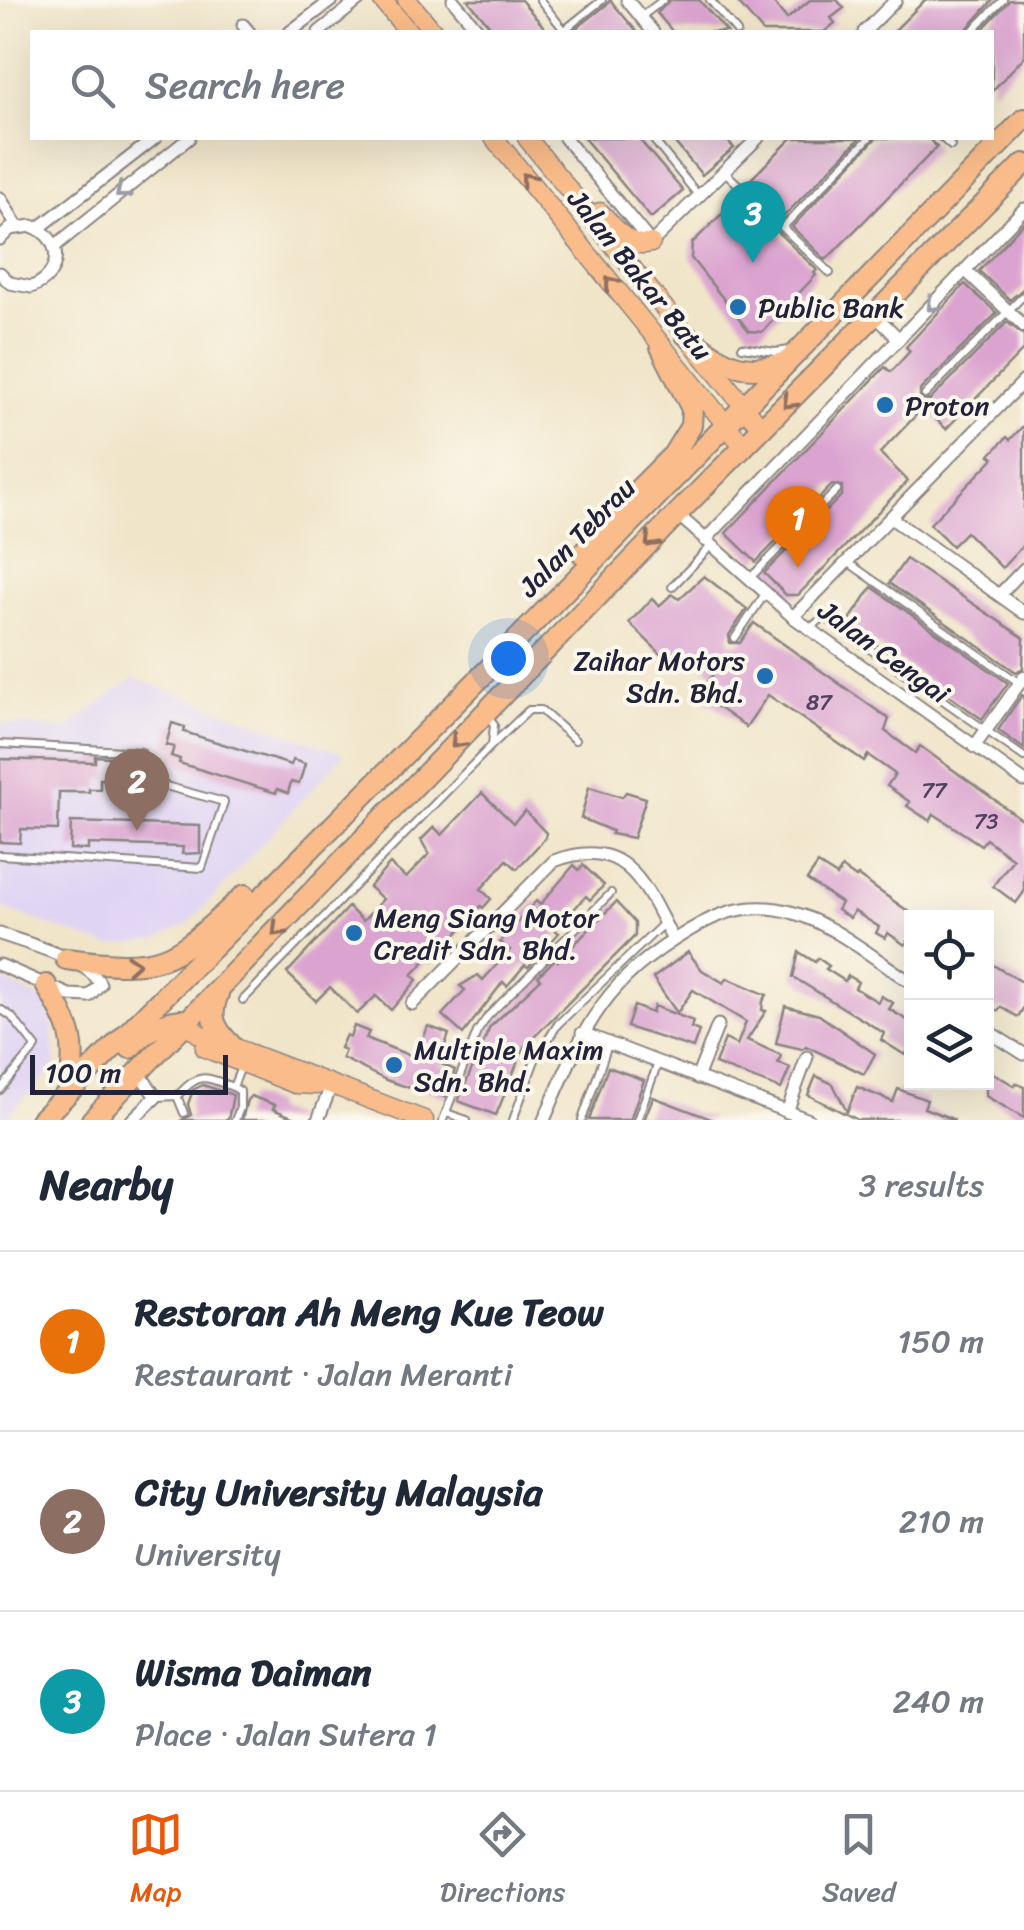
<!DOCTYPE html>
<html lang="en">
<head>
<meta charset="utf-8">
<style>
  body { margin:0; font-family:Sriracha,sans-serif; background:#f6f6f7; color:#1f2937 }
  .controls { position:absolute; right:30px; bottom:30px; display:grid; overflow:hidden; border-radius:0px; box-shadow:0 10px 40px #0002 }
  .controls button { width:90px; height:90px; display:grid; place-items:center; padding:0; border:0; border-bottom:2px solid #e0e1e3; background:#fff; color:#1f2937; font:50px sans-serif }
  .scale { position:absolute; left:30px; bottom:25px; width:198px; box-sizing:border-box; padding-left:10px; border:5px solid #22223b; border-top:0; font-size:28px; line-height:35px; white-space:nowrap; color:#22223b; -webkit-text-stroke:8px #fbf7ec; paint-order:stroke }
  .you { position:absolute; left:508px; top:658px; width:35px; height:35px; margin:-25px; border:8px solid #fff; border-radius:50%; background:#1a73e8; box-shadow:0 0 0 15px #1a73e833 }
  .badge { display:grid; place-items:center; width:65px; height:65px; border-radius:50%; background:#ea580c; color:#fff; font-size:32px; font-weight:700 }
  .pin { position:absolute; translate:-50% -82px; filter:drop-shadow(0 2px 5px #0008) }
  .pin::after { content:''; position:absolute; top:52px; width:35px; height:30px; background:inherit; clip-path:polygon(0 0,100% 0,50% 100%) }
  .list { margin:0; padding:0; list-style:none }
  h2 { display:flex; justify-content:space-between; align-items:center; height:130px; margin:0; padding:0 40px; font-size:42px }
  h2 small { font-size:32px; font-weight:400; color:#747a83 }
  .list li { display:grid; grid-template-columns:65px 1fr auto; gap:30px; align-items:center; box-sizing:border-box; height:180px; padding:0 40px; border-top:2px solid #e0e1e3 }
  .list b { display:block; font-size:38px; white-space:nowrap }
  .list p { margin:0; font-size:32px; white-space:nowrap; color:#747a83 }
  .list em { font-size:32px; font-style:normal; color:#747a83 }
  .icon { flex:none; width:55px; height:55px; fill:none; stroke:currentColor; stroke-width:2; stroke-linecap:round; stroke-linejoin:round }
  .map { position:relative; flex:none; width:1024px; height:1120px; overflow:hidden }
  .search { position:absolute; background:#fff; box-shadow:0 10px 40px #0002; left:30px; right:30px; top:30px; height:110px; display:flex; align-items:center; gap:25px; box-sizing:border-box; padding:0 35px; border-radius:0px; color:#747a83; font-size:38px }
  .sheet { height:670px; background:#fff }
  nav { display:flex; justify-content:space-around; align-items:center; box-sizing:border-box; height:140px; border-top:2px solid #e0e1e3; background:#fff; font-size:28px; color:#747a83 }
  nav a { display:grid; justify-items:center; gap:5px }
  nav .on { color:#ea580c }
  .map>svg:first-child { display:block }
  .built { fill:#e0d4f4 }
  .building { fill:#dba4d0 }
  .lines { fill:none; stroke-linecap:round; stroke-linejoin:round }
  .lane-casing { stroke:#8a8482; stroke-width:10 }
  .street-casing { stroke:#8a8482; stroke-width:15 }
  .primary-casing { stroke:#8a8482; stroke-width:21 }
  .highway-casing { stroke:#8a8482; stroke-width:24 }
  .lane { stroke:#fff; stroke-width:6 }
  .street { stroke:#fff; stroke-width:11 }
  .primary { stroke:#f9bc8a; stroke-width:18 }
  .highway { stroke:#f9bc8a; stroke-width:20 }
  .oneway { stroke:#8e6f62 }
  .oneway2 { stroke:#9c9ca7 }
  .poi-dot { fill:#1f6fb2; stroke:#fbf7ec; stroke-width:4 }
  .labels { text-anchor:middle; dominant-baseline:central; stroke-width:8; stroke-linejoin:round; paint-order:stroke }
  .number-label { font-size:22px; fill:#504260 }
  .street-label { font-size:28px; fill:#22223b; stroke:#fbf7ec }
  .poi-label { font-size:28px; fill:#22223b; stroke:#fbf7ec; text-anchor:start }
</style>
</head>
<body>
<div class="map">
<svg width="1024" height="1120" viewBox="0 0 1024 1120">
  <rect width="100%" height="100%" fill="#fbf7ec"/>
  <filter id="ink" filterUnits="userSpaceOnUse"><feTurbulence type="fractalNoise" baseFrequency=".01" numOctaves="2"/><feDisplacementMap in="SourceGraphic" scale="20" xChannelSelector="R" yChannelSelector="G"/><feConvolveMatrix kernelMatrix="1 2 1 2 8 2 1 2 1" color-interpolation-filters="sRGB"/></filter>
  <filter id="wash" filterUnits="userSpaceOnUse"><feTurbulence type="fractalNoise" baseFrequency=".0048" numOctaves="4" result="noise"/><feDisplacementMap in="SourceGraphic" scale="40" xChannelSelector="R" yChannelSelector="G"/><feGaussianBlur stdDeviation="2.25" result="paint"/><feColorMatrix in="noise" values="0 0 0 0 0 0 0 0 0 0 0 0 0 0 0 0 0 1.4 0 .05"/><feComposite in="paint" operator="in"/></filter>
  <g filter="url(#wash)">
    <rect width="100%" height="100%" fill="#f1e5c9"/>
    <g class="built">
      <polygon points="134,678 344,754 189,923 159,939 108,946 0,907 0,723 66,729"/>
      <polygon points="0,979 38,998 50,1007 56,1065 4,1120 0,1120"/>
    </g>
    <g id="blocks">
      <g class="building">
        <polygon points="468,0 521,0 548,32 495,32"/>
        <polygon points="610,0 637,32 572,32 606,5"/>
        <polygon points="670,0 699,0 727,32 673,32 657,13"/>
        <polygon points="736,0 771,0 787,19 810,0 837,0 844,8 831,18 835,23 824,32 763,32"/>
        <polygon points="925,0 993,0 964,32 893,32"/>
        <polygon points="1010,0 1024,0 1024,57 992,91 992,32 980,32"/>
        <polygon points="584,138 638,138 683,191 651,218"/>
        <polygon points="671,138 725,138 734,148 702,175"/>
        <polygon points="792,138 860,138 782,218 747,183"/>
        <polygon points="876,138 928,138 937,147 826,260 792,227"/>
        <polygon points="740,196 817,270 814,273 816,275 762,332 749,331 691,258 692,243"/>
        <polygon points="1024,222 1024,288 1010,300 979,271"/>
        <polygon points="965,284 997,313 920,390 920,399 930,400 1007,322 1024,335 1024,349 946,429 924,407 880,453 908,481 798,595 786,595 764,573 842,495 842,486 832,485 756,562 726,533 885,367 891,372 910,351 906,347"/>
        <polygon points="1024,425 1024,544 1002,568 966,532 952,546 930,524 994,458 990,455 1007,437 1010,440"/>
        <polygon points="906,559 1024,638 1023,668 1016,672 889,583"/>
        <polygon points="704,576 747,609 729,635 730,643 740,643 754,623 889,719 885,731 915,753 920,746 1024,821 1024,892 1016,903 993,886 1013,859 986,839 981,845 934,814 930,821 907,806 910,802 887,786 895,774 868,755 864,761 768,695 746,727 699,694 714,673 699,661 692,670 668,649 662,655 629,623 652,599 659,606 672,594 679,599"/>
        <polygon points="872,587 1008,683 982,719 847,624"/>
        <polygon points="1022,695 1024,696 1024,749 998,730"/>
        <polygon points="172,723 185,727 184,732 291,765 293,760 305,764 299,784 291,782 288,793 277,789 276,793 179,763 180,759 171,756 174,747 166,745"/>
        <polygon points="95,756 109,757 108,779 100,779 100,789 89,789 89,792 59,792 58,830 21,829 20,843 0,842 0,759 95,762"/>
        <polygon points="589,787 622,797 626,792 646,798 633,838 611,834 612,831 581,818"/>
        <polygon points="482,793 513,823 525,811 546,833 545,838 517,869 507,860 481,889 491,899 483,908 481,906 433,961 429,957 412,975 417,980 391,1010 376,996 357,1014 330,987 316,1001 287,973 348,907 363,921 383,899 369,887 390,864 406,878 429,854 421,840 434,827 442,835"/>
        <polygon points="71,822 200,826 200,853 182,854 183,847 88,844 88,850 70,849"/>
        <polygon points="818,864 837,876 842,868 856,878 858,876 912,914 912,935 905,945 888,933 885,938 876,933 879,927 854,911 850,918 837,910 841,903 807,880"/>
        <polygon points="574,865 579,870 583,865 604,885 590,900 586,896 555,930 559,933 528,967 525,965 507,986 503,982 463,1034 442,1015 465,990 460,986 478,975 483,980 510,950 500,942 536,901 540,905"/>
        <polygon points="616,902 635,923 635,936 524,1047 496,1115 458,1101 490,1027 541,979 538,976 556,958 558,961"/>
        <polygon points="688,952 702,970 724,983 727,978 767,995 763,1001 762,1010 766,1011 747,1040 781,1055 778,1063 790,1068 781,1089 715,1064 725,1039 737,1045 746,1022 693,990 677,1013 653,978"/>
        <polygon points="799,952 815,962 818,958 829,966 826,969 845,981 848,976 858,982 855,988 878,1002 881,996 893,1003 889,1009 912,1023 912,1045 905,1055 881,1040 884,1033 793,977"/>
        <polygon points="986,961 1024,983 1024,1007 1018,1017 1001,1007 998,1011 986,1004"/>
        <polygon points="634,1006 652,1013 654,1006 693,1021 691,1028 699,1031 693,1048 627,1027"/>
        <polygon points="785,1006 819,1015 875,1054 864,1074 806,1046 802,1049 776,1043"/>
        <polygon points="354,1026 369,1032 366,1038 416,1058 428,1026 449,1034 439,1063 455,1070 445,1097 412,1084 410,1088 386,1080 342,1058 345,1050 340,1048 346,1035 350,1037"/>
        <polygon points="608,1067 644,1080 630,1120 589,1120"/>
        <polygon points="986,1069 1015,1086 1016,1083 1024,1087 1024,1118 986,1096"/>
        <polygon points="816,1076 833,1084 847,1112 857,1087 893,1102 898,1089 927,1100 924,1108 955,1120 858,1120 808,1095"/>
        <polygon points="203,1085 233,1095 228,1120 182,1120 191,1115 188,1104 193,1090"/>
        <polygon points="251,1096 275,1105 273,1109 299,1120 242,1120 247,1100"/>
        <polygon points="653,1097 711,1119 710,1120 644,1120"/>
      </g>
    </g>
  </g>
  <g filter="url(#ink)">
    <use href="#blocks" fill-opacity="0" stroke="#8a8482" stroke-width="2.5"/>
    <g class="lines">
      <g class="lane-casing">
        <g id="lane">
          <polyline points="540,0 564,30"/>
          <polyline points="710,0 737,32"/>
          <polyline points="642,16 663,0"/>
          <polyline points="562,32 602,0"/>
          <polyline points="971,32 1003,0"/>
          <polyline points="652,138 698,195"/>
          <polyline points="942,138 951,146"/>
          <polyline points="724,171 830,273"/>
          <polyline points="783,227 869,138"/>
          <polyline points="742,347 775,352 790,350"/>
          <polyline points="925,395 1024,295"/>
          <polyline points="849,563 1018,682"/>
          <polyline points="750,578 837,490"/>
          <polyline points="672,587 711,546"/>
          <polyline points="809,629 824,617 1024,757"/>
          <polyline points="735,638 765,594"/>
          <polyline points="0,744 141,752 140,779 224,802 202,868 0,855"/>
          <polyline points="493,744 529,710 541,710 575,740"/>
          <polyline points="243,1000 492,745 494,725 489,716"/>
          <polyline points="0,1009 11,1016 36,1047 0,1090"/>
          <polyline points="233,1087 240,1091 240,1108 235,1120"/>
          <polyline points="177,1096 184,1113"/>
          <path d="M157,1097L177,1096C200,1072 203,1076 233,1087L241,1067"/>
          <polyline points="446,1113 467,1120"/>
          <polyline points="443,1120 477,1032 488,1016 611,893"/>
          <polyline points="513,1120 535,1060 558,1024 664,923"/>
          <polyline points="582,1120 608,1045"/>
          <polyline points="637,1120 658,1063"/>
        </g>
      </g>
      <g class="street-casing">
        <g id="street">
          <polyline points="453,0 480,32"/>
          <polyline points="627,0 653,32"/>
          <polyline points="243,25 249,32"/>
          <polyline points="290,32 332,0"/>
          <polyline points="319,32 359,0"/>
          <polyline points="864,32 896,0"/>
          <polyline points="565,138 651,243 758,138"/>
          <polyline points="0,198 17,226"/>
          <polyline points="39,228 155,138"/>
          <path d="M0,239L10,229L32,226C64,238 63,276 31,287L10,283L0,273"/>
          <polyline points="55,246 189,138"/>
          <polyline points="966,271 1024,326"/>
          <polyline points="875,315 899,339"/>
          <polyline points="677,514 793,617 1024,781"/>
          <polyline points="891,518 1024,613"/>
          <polyline points="705,540 1024,209"/>
          <polyline points="999,595 1024,569"/>
          <polyline points="793,617 1024,381"/>
          <polyline points="974,747 1024,677"/>
          <path d="M0,934C25,943 90,960 100,984L89,996L69,995L0,965"/>
          <path d="M412,1004L554,861C626,834 645,885 673,940"/>
          <polyline points="986,1030 1024,1054"/>
          <polyline points="582,1033 809,1120"/>
          <polyline points="697,1078 718,1025"/>
          <polyline points="787,1112 807,1057"/>
          <polyline points="132,1120 156,1097 139,1073"/>
          <polyline points="318,1120 331,1086"/>
          <path d="M544,1120C584,1028 600,983 690,930C718,913 744,904 777,909C825,916 871,957 912,983"/>
        </g>
      </g>
      <g class="primary-casing">
        <g id="primary">
          <polyline points="382,0 409,32"/>
          <polyline points="407,0 434,32"/>
          <polyline points="494,138 744,447"/>
          <polyline points="527,138 762,429"/>
          <path d="M600,212C615,227 629,250 651,243"/>
          <polyline points="187,1024 199,1034 424,1120"/>
          <polyline points="205,1048 295,1084 317,1085"/>
        </g>
      </g>
      <g class="highway-casing">
        <g id="highway">
          <path d="M686,335C719,360 740,377 783,363"/>
          <polyline points="583,554 616,512 673,455 691,426 692,409 661,347"/>
          <path d="M66,959C169,972 171,962 245,895"/>
          <path d="M46,985C71,1027 79,1043 68,1091"/>
          <path d="M218,994C209,1017 214,1028 231,1045"/>
          <path d="M130,1048C145,1031 158,1023 181,1020L187,1024"/>
          <polyline points="41,1120 475,683 1024,119"/>
          <polyline points="92,1120 677,514 1024,164"/>
        </g>
      </g>
      <use href="#lane" class="lane"/>
      <use href="#street" class="street"/>
      <use href="#primary" class="primary"/>
      <use href="#highway" class="highway"/>
    </g>
    <defs><path id="oneway-chevron" d="M-2-3.5L2.5 0L-2 3.5" fill="none" stroke-width="1.6" stroke-linecap="round" stroke-linejoin="round" transform="scale(2.5)"/></defs>
    <g class="oneway">
      <use href="#oneway-chevron" transform="translate(527 179) rotate(-129)"/>
      <use href="#oneway-chevron" transform="translate(611 283) rotate(-128)"/>
      <use href="#oneway-chevron" transform="translate(789 402) rotate(135)"/>
      <use href="#oneway-chevron" transform="translate(651 541) rotate(134)"/>
      <use href="#oneway-chevron" transform="translate(457 742) rotate(133)"/>
      <use href="#oneway-chevron" transform="translate(278 930) rotate(134)"/>
      <use href="#oneway-chevron" transform="translate(133 964) rotate(-4)"/>
    </g>
    <g class="oneway2">
      <use href="#oneway-chevron" transform="translate(122 192) rotate(141)"/>
      <use href="#oneway-chevron" transform="translate(933 305) rotate(134)"/>
    </g>
  </g>
  <g class="poi-dot">
    <circle cx="738" cy="307" r="10"/>
    <circle cx="885" cy="405" r="10"/>
    <circle cx="765" cy="676" r="10"/>
    <circle cx="354" cy="933" r="10"/>
    <circle cx="394" cy="1065" r="10"/>
  </g>
  <g class="labels">
    <g class="number-label">
      <text x="819" y="702">87</text>
      <text x="934" y="790">77</text>
      <text x="986" y="821">73</text>
    </g>
    <g class="street-label">
      <text transform="translate(640 275) rotate(51)">Jalan Bakar Batu</text>
      <text transform="translate(577 537) rotate(-46)">Jalan Tebrau</text>
      <text transform="translate(884 652) rotate(36)">Jalan Cengai</text>
    </g>
    <g class="poi-label">
      <text x="758" y="307">Public Bank</text>
      <text x="905" y="405">Proton</text>
      <text x="745" y="660" text-anchor="end">Zaihar Motors<tspan x="745" dy="32">Sdn. Bhd.</tspan></text>
      <text x="374" y="917">Meng Siang Motor<tspan x="374" dy="32">Credit Sdn. Bhd.</tspan></text>
      <text x="414" y="1049">Multiple Maxim<tspan x="414" dy="32">Sdn. Bhd.</tspan></text>
    </g>
  </g>
</svg>
<div class="controls">
<button><svg class="icon" aria-label="locate" viewBox="0 0 24 24"><circle cx="12" cy="12" r="6"/><path d="M12 2v4M12 18v4M2 12h4M18 12h4"/></svg></button>
<button><svg class="icon" aria-label="layers" viewBox="0 0 24 24"><path d="M12 4l9 5-9 5-9-5zM3 14l9 5 9-5"/></svg></button>
</div>
<div class="scale">100 m</div>
<div class="you"></div>
<div class="pin badge" style="left:798px;top:568px;background:#e8710a">1</div>
<div class="pin badge" style="left:137px;top:831px;background:#8d6e63">2</div>
<div class="pin badge" style="left:753px;top:263px;background:#0f9aa8">3</div>
<div class="search"><svg class="icon" aria-label="search" viewBox="0 0 24 24"><circle cx="10" cy="10" r="6"/><path d="M15 15l6 6"/></svg>Search here</div>
</div>
<section class="sheet">
<h2>Nearby<small>3 results</small></h2>
<ul class="list">
<li><span class="badge" style="background:#e8710a">1</span><div><b>Restoran Ah Meng Kue Teow</b><p>Restaurant · Jalan Meranti</p></div><em>150 m</em></li>
<li><span class="badge" style="background:#8d6e63">2</span><div><b>City University Malaysia</b><p>University</p></div><em>210 m</em></li>
<li><span class="badge" style="background:#0f9aa8">3</span><div><b>Wisma Daiman</b><p>Place · Jalan Sutera 1</p></div><em>240 m</em></li>
</ul>
</section>
<nav>
<a class="on"><svg class="icon" aria-label="map" viewBox="0 0 24 24"><path d="M3 6l6-2 6 2 6-2v14l-6 2-6-2-6 2zM9 4v14M15 6v14"/></svg>Map</a>
<a><svg class="icon" aria-label="directions" viewBox="0 0 24 24"><path d="M12 3l9 9-9 9-9-9zM9 14v-3h6M13 9l2 2-2 2"/></svg>Directions</a>
<a><svg class="icon" aria-label="saved" viewBox="0 0 24 24"><path d="M7 4h10v16l-5-4-5 4z"/></svg>Saved</a>
</nav>
</body>
</html>
